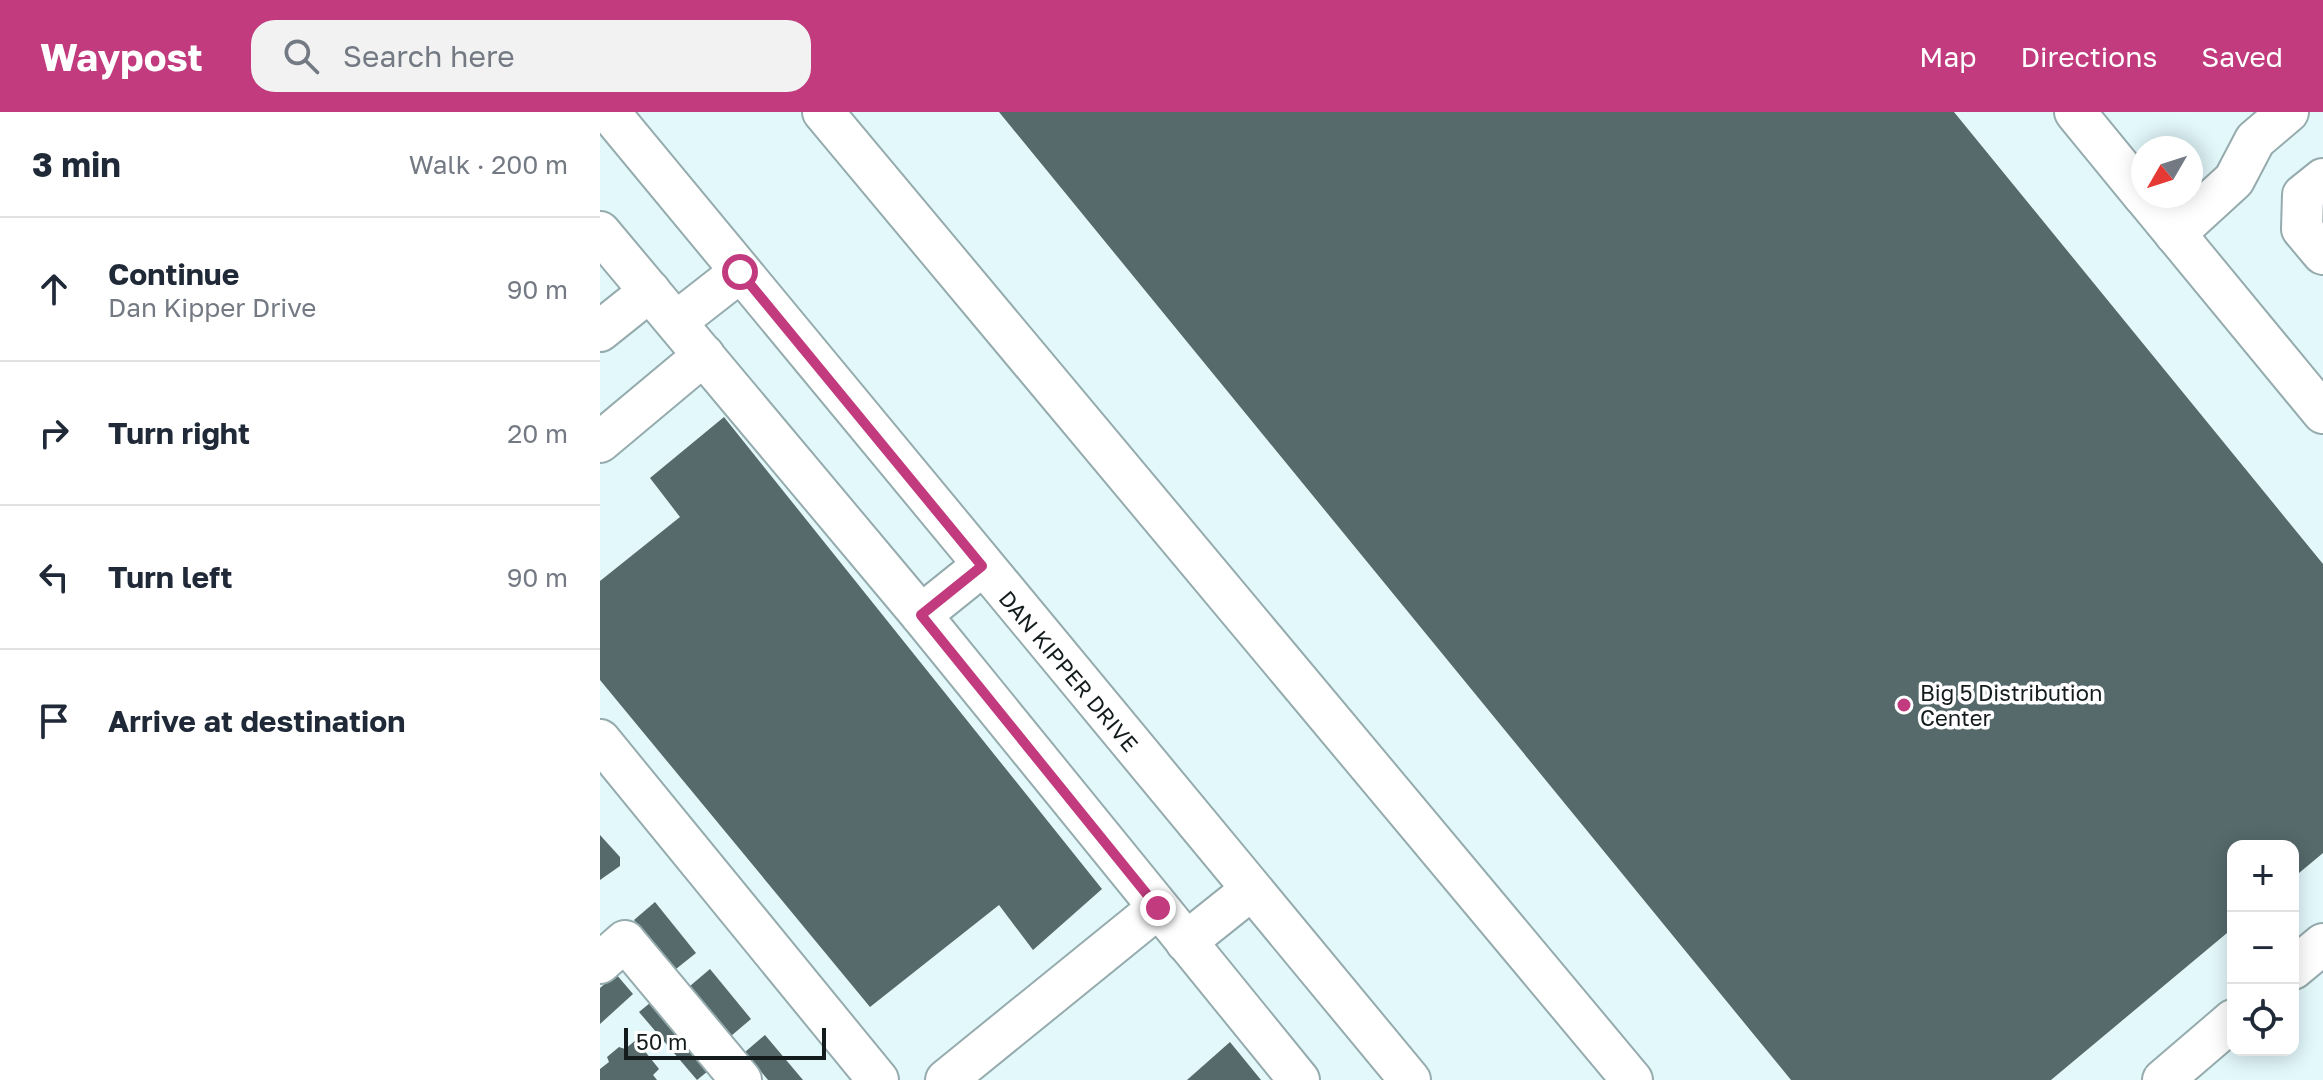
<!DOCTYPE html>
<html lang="en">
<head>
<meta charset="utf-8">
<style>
  body { margin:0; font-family:"Golos Text",sans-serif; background:#f2f2f3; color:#1f2937 }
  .controls { position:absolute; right:24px; bottom:24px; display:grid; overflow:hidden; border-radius:16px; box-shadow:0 4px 20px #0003 }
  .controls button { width:72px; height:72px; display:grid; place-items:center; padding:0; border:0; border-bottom:2px solid #e0e1e3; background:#fff; color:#1f2937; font:40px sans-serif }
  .compass { position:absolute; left:1531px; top:24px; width:72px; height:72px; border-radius:50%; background:#fff; box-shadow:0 4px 20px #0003; rotate:231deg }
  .scale { position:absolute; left:24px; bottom:20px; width:202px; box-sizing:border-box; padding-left:8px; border:4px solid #131b1c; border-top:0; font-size:22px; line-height:28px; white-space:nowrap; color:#131b1c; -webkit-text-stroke:6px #fff; paint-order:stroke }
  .stop { position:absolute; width:24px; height:24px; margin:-18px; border:6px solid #c13b7e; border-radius:50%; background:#fff }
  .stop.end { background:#c13b7e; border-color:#fff; box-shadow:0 2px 8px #0008 }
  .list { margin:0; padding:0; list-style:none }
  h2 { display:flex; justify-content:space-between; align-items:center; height:104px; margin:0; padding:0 32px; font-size:34px }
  h2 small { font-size:26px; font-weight:400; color:#747a83 }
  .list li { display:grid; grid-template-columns:52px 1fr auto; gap:24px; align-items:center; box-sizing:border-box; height:144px; padding:0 32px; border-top:2px solid #e0e1e3 }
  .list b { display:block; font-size:30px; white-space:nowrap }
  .list p { margin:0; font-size:26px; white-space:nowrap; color:#747a83 }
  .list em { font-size:26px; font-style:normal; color:#747a83 }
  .icon { flex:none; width:44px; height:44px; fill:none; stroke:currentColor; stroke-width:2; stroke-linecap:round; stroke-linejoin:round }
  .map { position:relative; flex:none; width:1723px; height:968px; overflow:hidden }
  header { display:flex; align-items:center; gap:48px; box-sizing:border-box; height:112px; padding:0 40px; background:#c13b7e; color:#fff }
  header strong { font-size:38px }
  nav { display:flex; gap:44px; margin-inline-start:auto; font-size:28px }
  .search { width:560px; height:72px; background:#f2f2f3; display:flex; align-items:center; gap:20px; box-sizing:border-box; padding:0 28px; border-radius:24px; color:#747a83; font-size:30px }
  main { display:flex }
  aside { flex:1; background:#fff }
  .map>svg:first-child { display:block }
  .building { fill:#56696b }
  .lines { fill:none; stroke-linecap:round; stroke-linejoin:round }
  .minor-casing { stroke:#96abad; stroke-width:44 }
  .minor { stroke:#fff; stroke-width:40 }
  .route { stroke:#c13b7e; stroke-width:10 }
  .poi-dot { fill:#c13b7e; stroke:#fff; stroke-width:3 }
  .labels { text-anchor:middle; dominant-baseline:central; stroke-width:7; stroke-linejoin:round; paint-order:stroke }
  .street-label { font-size:22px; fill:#131b1c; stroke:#fff }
  .poi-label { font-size:22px; fill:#131b1c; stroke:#fff; text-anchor:start }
</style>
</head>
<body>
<header>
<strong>Waypost</strong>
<div class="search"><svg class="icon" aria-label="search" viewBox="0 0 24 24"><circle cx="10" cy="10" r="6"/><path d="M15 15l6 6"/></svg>Search here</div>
<nav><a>Map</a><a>Directions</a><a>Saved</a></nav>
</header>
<main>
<aside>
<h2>3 min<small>Walk · 200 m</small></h2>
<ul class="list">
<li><svg class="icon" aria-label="ahead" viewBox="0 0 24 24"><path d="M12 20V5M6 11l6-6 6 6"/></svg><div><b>Continue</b><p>Dan Kipper Drive</p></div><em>90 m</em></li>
<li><svg class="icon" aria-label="right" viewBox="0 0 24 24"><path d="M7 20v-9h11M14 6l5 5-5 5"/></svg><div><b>Turn right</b></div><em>20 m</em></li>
<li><svg class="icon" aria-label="left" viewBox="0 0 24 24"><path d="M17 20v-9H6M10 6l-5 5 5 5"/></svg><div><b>Turn left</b></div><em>90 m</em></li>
<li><svg class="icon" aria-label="arrive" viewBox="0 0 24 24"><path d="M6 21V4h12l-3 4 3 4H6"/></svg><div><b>Arrive at destination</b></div></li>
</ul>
</aside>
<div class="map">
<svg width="1723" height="968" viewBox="0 0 1723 968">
  <rect width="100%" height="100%" fill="#e2f8fb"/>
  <g class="building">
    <polygon points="399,0 1354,0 1723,452 1723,741 1693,766 1693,734 1633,734 1633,816 1451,968 1191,968"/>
    <polygon points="124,305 502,777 433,838 399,793 270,895 0,568 0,469 80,405 50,366"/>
    <polygon points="0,723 20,745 20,754 0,768"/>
    <polygon points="55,790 96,841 76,857 34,808"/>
    <polygon points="110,857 151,907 131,924 90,874"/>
    <polygon points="16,862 33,882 0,912 0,876"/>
    <polygon points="56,886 113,955 97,968 39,900"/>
    <polygon points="165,923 203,968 168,968 145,940"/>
    <polygon points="36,928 59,957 53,963 57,968 0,968 0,957 9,950 7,945 19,935 25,937"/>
    <polygon points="630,930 661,968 587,968"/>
  </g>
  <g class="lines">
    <g class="minor-casing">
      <g id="minor">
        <polyline points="9,0 810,968"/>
        <polyline points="223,0 1032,968"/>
        <polyline points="1475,0 1543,83"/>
        <polyline points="1723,67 1703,83 1702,117 1723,142"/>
        <polyline points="1544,84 1723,301"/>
        <polyline points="0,120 321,503 699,968"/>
        <polyline points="1575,122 1634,68 1655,28 1688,0"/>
        <polyline points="76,210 140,160"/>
        <polyline points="0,219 50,179"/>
        <polyline points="0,330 104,243"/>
        <polyline points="321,503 382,454"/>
        <polyline points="0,628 278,968"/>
        <polyline points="586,830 651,778"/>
        <polyline points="0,851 25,829 141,968"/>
        <polyline points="1693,857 1723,832"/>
        <polyline points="346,968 558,796"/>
        <polyline points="1563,968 1633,908"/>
      </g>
    </g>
    <use href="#minor" class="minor"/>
  </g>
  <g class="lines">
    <polyline class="route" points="140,160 382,454 321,503 558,796"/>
  </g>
  <circle class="poi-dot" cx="1304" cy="593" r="8"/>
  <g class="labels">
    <g class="street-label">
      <text transform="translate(469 559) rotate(50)">DAN KIPPER DRIVE</text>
    </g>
    <g class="poi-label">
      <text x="1320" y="580">Big 5 Distribution<tspan x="1320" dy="25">Center</tspan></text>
    </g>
  </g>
</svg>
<div class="controls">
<button>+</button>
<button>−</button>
<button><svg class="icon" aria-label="locate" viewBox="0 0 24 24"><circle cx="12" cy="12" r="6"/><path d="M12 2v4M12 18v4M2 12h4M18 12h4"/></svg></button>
</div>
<svg class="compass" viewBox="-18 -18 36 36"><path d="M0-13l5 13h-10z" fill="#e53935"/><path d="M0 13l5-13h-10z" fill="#747a83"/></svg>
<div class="scale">50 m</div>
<div class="stop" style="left:140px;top:160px"></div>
<div class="stop end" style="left:558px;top:796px"></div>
</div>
</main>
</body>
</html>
